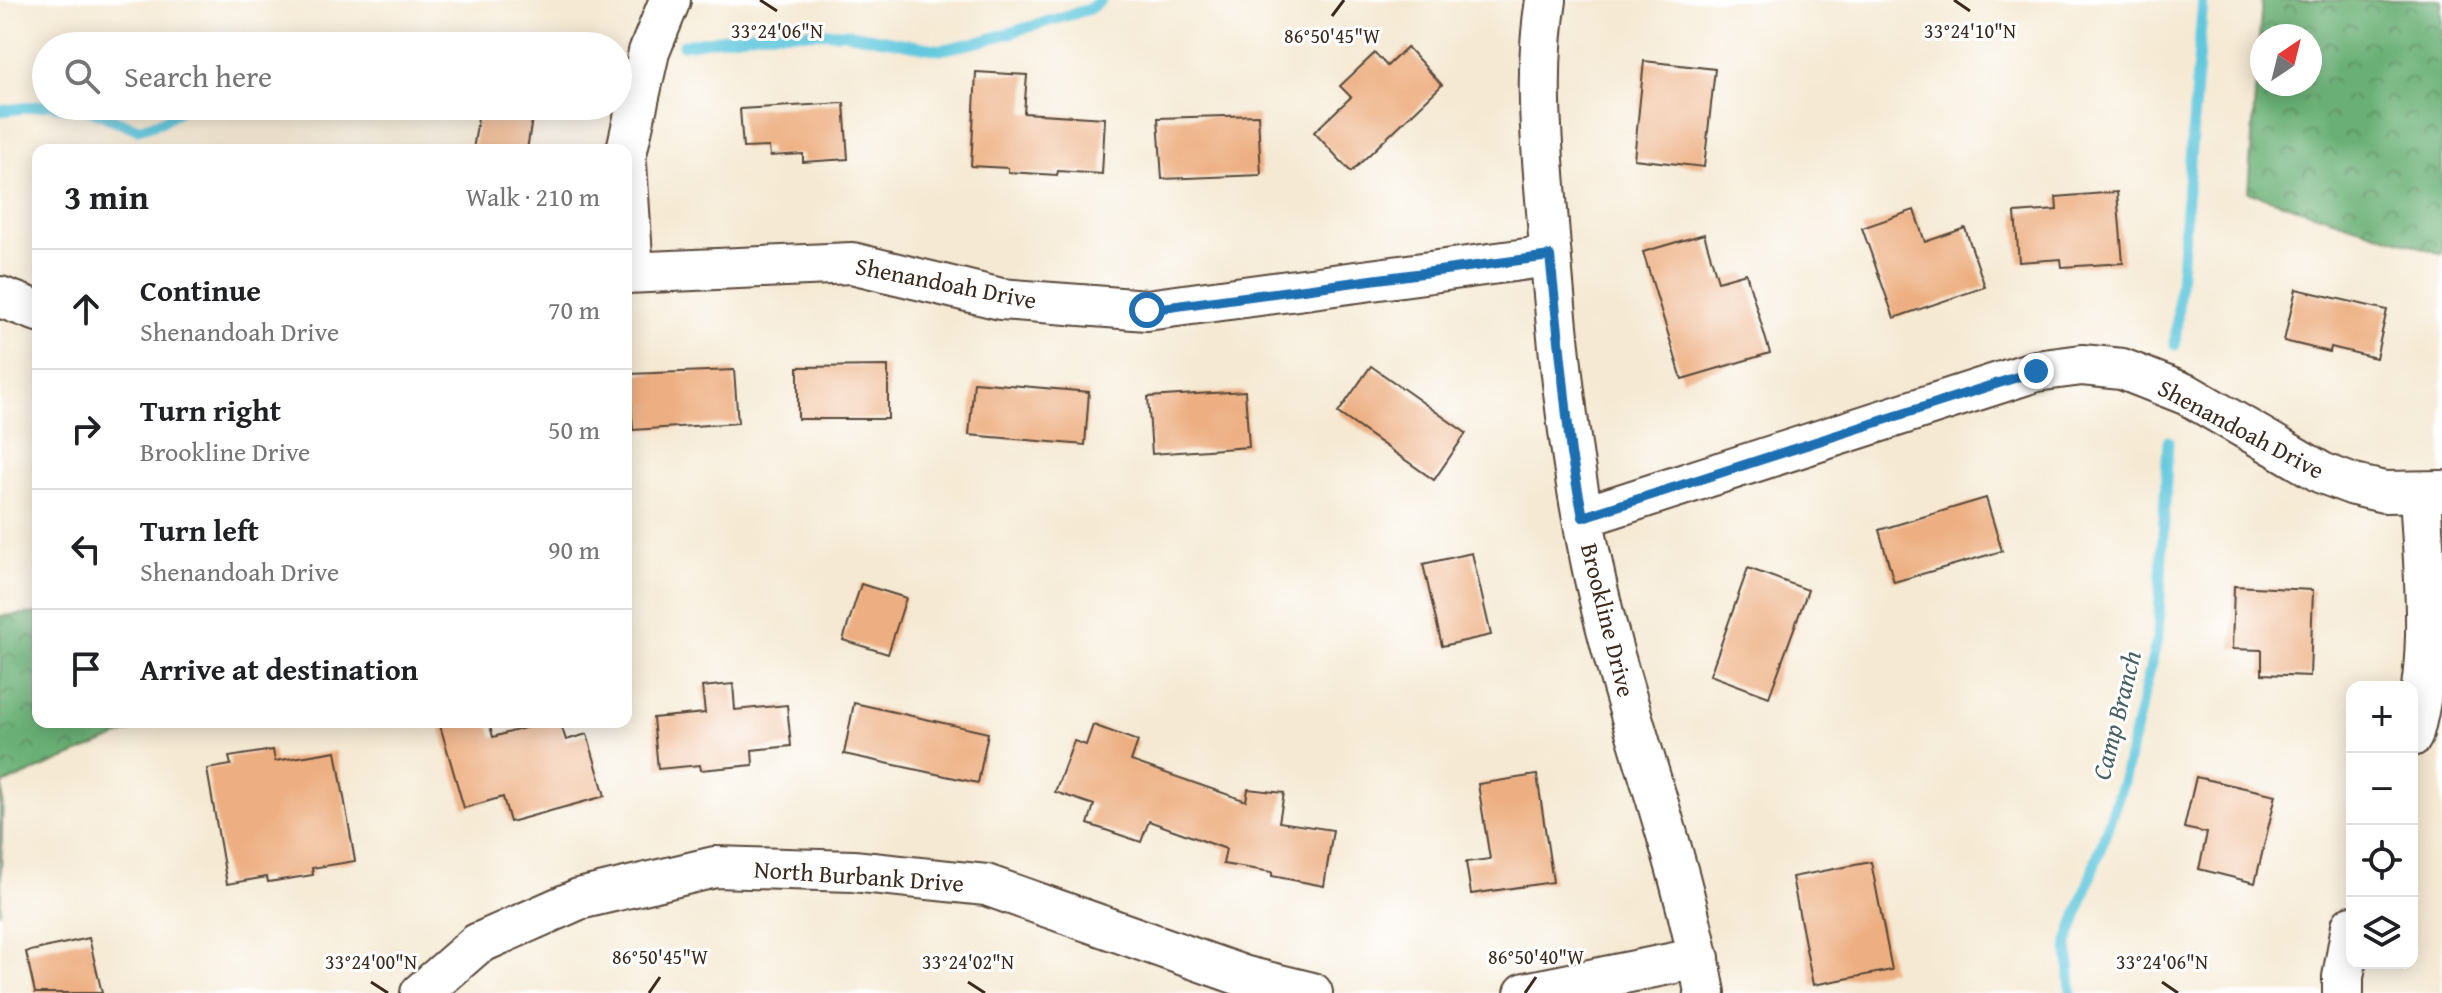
<!DOCTYPE html>
<html lang="en">
<head>
<meta charset="utf-8">
<style>
  body { margin:0; font-family:"Gentium Book Plus",serif; background:#f6f6f6; color:#202124 }
  .controls { position:absolute; right:24px; bottom:24px; display:grid; overflow:hidden; border-radius:16px; box-shadow:0 4px 20px #0003 }
  .controls button { width:72px; height:72px; display:grid; place-items:center; padding:0; border:0; border-bottom:2px solid #e0e0e0; background:#fff; color:#202124; font:40px sans-serif }
  .compass { position:absolute; left:2250px; top:24px; width:72px; height:72px; border-radius:50%; background:#fff; box-shadow:0 4px 20px #0003; rotate:35deg }
  .stop { position:absolute; width:24px; height:24px; margin:-18px; border:6px solid #1f6fb2; border-radius:50%; background:#fff }
  .stop.end { background:#1f6fb2; border-color:#fff; box-shadow:0 2px 8px #0008 }
  .list { margin:0; padding:0; list-style:none }
  h2 { display:flex; justify-content:space-between; align-items:center; height:104px; margin:0; padding:0 32px; font-size:34px }
  h2 small { font-size:26px; font-weight:400; color:#757577 }
  .list li { display:grid; grid-template-columns:52px 1fr auto; gap:24px; align-items:center; box-sizing:border-box; height:120px; padding:0 32px; border-top:2px solid #e0e0e0 }
  .list b { display:block; font-size:30px; white-space:nowrap }
  .list p { margin:0; font-size:26px; white-space:nowrap; color:#757577 }
  .list em { font-size:26px; font-style:normal; color:#757577 }
  .icon { flex:none; width:44px; height:44px; fill:none; stroke:currentColor; stroke-width:2; stroke-linecap:round; stroke-linejoin:round }
  .map { position:relative; flex:none; width:2442px; height:993px; overflow:hidden }
  .search { position:absolute; background:#fff; box-shadow:0 4px 20px #0003; left:32px; top:32px; width:600px; height:88px; display:flex; align-items:center; gap:20px; box-sizing:border-box; padding:0 28px; border-radius:44px; color:#757577; font-size:30px }
  .panel { position:absolute; background:#fff; box-shadow:0 4px 20px #0003; left:32px; top:144px; width:600px; height:584px; border-radius:16px }
  .map>svg:first-child { display:block }
  .forest { fill:url(#forest-crowns); stroke:#536d4a; stroke-width:2; fill-rule:evenodd }
  .lines { fill:none; stroke-linecap:round; stroke-linejoin:round }
  .stream { stroke:#60c7dd; stroke-width:11 }
  .building { fill:#edaf81 }
  .minor-casing { stroke:#574739; stroke-width:44 }
  .minor { stroke:#fff; stroke-width:40 }
  .route { stroke:#1f6fb2; stroke-width:10 }
  .ticks { fill:none; stroke:#3b2a1e; stroke-width:3 }
  .labels { text-anchor:middle; dominant-baseline:central; stroke-width:6; stroke-linejoin:round; paint-order:stroke }
  .street-label { font-size:24px; fill:#3b2a1e; stroke:#fff }
  .water-label { font-size:26px; font-style:italic; fill:#486161; stroke:#fff }
  .ticks-label { font-size:20px; text-anchor:middle; fill:#3b2a1e; stroke:#fff; stroke-width:6; stroke-linejoin:round; paint-order:stroke }
</style>
</head>
<body>
<div class="map">
<svg width="2442" height="993" viewBox="0 0 2442 993">
  <defs>
    <pattern id="forest-crowns" width="20" height="18" patternUnits="userSpaceOnUse" patternTransform="scale(2)"><rect width="20" height="18" fill="#6bb076"/><path d="M2 6a3 3 0 1 1 6 0M12 15a3 3 0 1 1 6 0" fill="none" stroke="#598f60"/></pattern>
  </defs>
  <rect width="100%" height="100%" fill="#fff"/>
  <filter id="ink" filterUnits="userSpaceOnUse"><feTurbulence type="fractalNoise" baseFrequency=".0125" numOctaves="2"/><feDisplacementMap in="SourceGraphic" scale="16" xChannelSelector="R" yChannelSelector="G"/><feConvolveMatrix kernelMatrix="1 2 1 2 8 2 1 2 1" color-interpolation-filters="sRGB"/></filter>
  <filter id="wash" filterUnits="userSpaceOnUse"><feTurbulence type="fractalNoise" baseFrequency=".006" numOctaves="4" result="noise"/><feDisplacementMap in="SourceGraphic" scale="32" xChannelSelector="R" yChannelSelector="G"/><feGaussianBlur stdDeviation="1.8" result="paint"/><feColorMatrix in="noise" values="0 0 0 0 0 0 0 0 0 0 0 0 0 0 0 0 0 1.4 0 .05"/><feComposite in="paint" operator="in"/></filter>
  <g filter="url(#wash)">
    <rect width="100%" height="100%" fill="#f5e9d3"/>
    <g class="forest">
      <path d="M2262,0H2442V254L2248,192ZM2262,36H2310V84H2262Z"/>
      <polygon points="38,613 38,722 153,722 3,784 0,913 0,616"/>
    </g>
    <g class="lines">
      <g class="stream">
        <polyline points="683,45 763,32 845,33 940,50 982,41 1089,9 1101,0"/>
        <polyline points="55,106 84,108 138,129 163,121 186,106"/>
        <polyline points="0,111 46,105"/>
        <polyline points="2175,345 2203,0"/>
        <polyline points="2071,993 2068,942 2123,782 2158,635 2168,441"/>
      </g>
    </g>
    <g id="blocks">
      <g class="building">
        <polygon points="1407,47 1442,85 1351,172 1314,132 1351,97 1340,86 1375,53 1387,66"/>
        <polygon points="1644,61 1715,69 1704,167 1634,159"/>
        <polygon points="976,72 1027,75 1024,113 1105,118 1102,174 1058,171 1057,175 1008,172 1008,168 971,166"/>
        <polygon points="844,103 848,159 803,162 803,154 770,156 769,147 743,148 740,109"/>
        <polygon points="480,106 534,106 527,150 473,150"/>
        <polygon points="1258,115 1261,175 1162,179 1158,118"/>
        <polygon points="2117,192 2123,263 2062,267 2061,259 2019,262 2015,213 2057,210 2056,197"/>
        <polygon points="1914,210 1925,242 1965,228 1985,287 1894,318 1862,228"/>
        <polygon points="1704,234 1718,281 1746,273 1770,353 1682,379 1643,252"/>
        <polygon points="2296,289 2387,310 2376,358 2331,347 2330,352 2284,341"/>
        <polygon points="888,366 888,419 798,419 798,367"/>
        <polygon points="1371,366 1466,433 1434,480 1338,413"/>
        <polygon points="734,370 738,423 633,430 629,374"/>
        <polygon points="974,382 1089,392 1085,445 969,435"/>
        <polygon points="1245,391 1249,447 1152,454 1148,397"/>
        <polygon points="1986,498 2002,551 1894,582 1879,530"/>
        <polygon points="1472,553 1491,635 1442,646 1423,564"/>
        <polygon points="1748,568 1808,590 1769,697 1710,675"/>
        <polygon points="861,584 906,598 888,654 843,640"/>
        <polygon points="2234,586 2313,590 2310,676 2262,674 2262,650 2232,649"/>
        <polygon points="733,684 735,710 787,705 791,746 752,750 753,765 701,770 700,765 658,769 653,718 705,713 702,687"/>
        <polygon points="854,703 988,733 978,783 844,754"/>
        <polygon points="439,722 489,722 493,737 546,722 560,722 566,740 587,734 605,796 510,822 503,797 464,808"/>
        <polygon points="1093,725 1138,741 1131,761 1246,801 1248,789 1284,793 1279,822 1333,830 1324,886 1272,876 1272,872 1223,864 1226,849 1149,821 1141,842 1088,824 1094,805 1055,792 1074,741 1086,745"/>
        <polygon points="273,750 275,761 336,751 355,861 312,868 313,875 268,882 267,877 227,884 207,769 231,765 229,757"/>
        <polygon points="1537,775 1553,882 1471,894 1466,862 1490,859 1478,784"/>
        <polygon points="2196,777 2276,795 2255,883 2199,869 2207,833 2184,828"/>
        <polygon points="1871,862 1892,970 1813,985 1792,877"/>
        <polygon points="89,938 102,993 35,993 26,952"/>
      </g>
    </g>
  </g>
  <g filter="url(#ink)">
    <use href="#blocks" fill-opacity="0" stroke="#574739" stroke-width="2"/>
    <g class="lines">
      <g class="minor-casing">
        <g id="minor">
          <path d="M1546,0C1534,75 1542,148 1548,223C1559,366 1574,510 1612,648C1643,763 1685,875 1705,993"/>
          <polyline points="626,154 649,52 670,0"/>
          <polyline points="626,164 633,272"/>
          <polyline points="626,273 852,263 1001,299 1147,310 1550,256"/>
          <polyline points="0,297 38,311"/>
          <polyline points="1583,517 2036,371 2082,365 2122,369 2188,395 2322,473 2354,485 2384,492 2442,491"/>
          <path d="M2412,736C2435,655 2424,575 2420,492"/>
          <polyline points="421,993 477,944 579,899 715,867 853,871 986,885 1246,977 1312,993"/>
          <polyline points="1525,993 1699,958"/>
          <polyline points="2343,993 2343,977 2352,926"/>
        </g>
      </g>
      <use href="#minor" class="minor"/>
    </g>
  </g>
  <g class="lines" filter="url(#ink)">
    <polyline class="route" points="1147,310 1550,256 1571,454 1583,517 2036,371"/>
  </g>
  <path class="ticks" d="M760,0L777,11M1954,0L1970,11M1332,16L1344,0M371,982L388,993M968,982L985,993M2162,982L2178,993M649,993L660,977M1525,993L1536,977"/>
  <g class="labels">
    <g class="street-label">
      <text transform="translate(946 283) rotate(11)">Shenandoah Drive</text>
      <text transform="translate(2241 429) rotate(28)">Shenandoah Drive</text>
      <text transform="translate(1608 620) rotate(76)">Brookline Drive</text>
      <text transform="translate(859 876) rotate(4)">North Burbank Drive</text>
    </g>
    <g class="water-label">
      <text transform="translate(2116 715) rotate(-76)">Camp Branch</text>
    </g>
  </g>
  <g class="ticks-label">
    <text x="777" y="38">33°24'06"N</text>
    <text x="1970" y="38">33°24'10"N</text>
    <text x="1332" y="43">86°50'45"W</text>
    <text x="660" y="964">86°50'45"W</text>
    <text x="1536" y="964">86°50'40"W</text>
    <text x="371" y="969">33°24'00"N</text>
    <text x="968" y="969">33°24'02"N</text>
    <text x="2162" y="969">33°24'06"N</text>
  </g>
</svg>
<div class="controls">
<button>+</button>
<button>−</button>
<button><svg class="icon" aria-label="locate" viewBox="0 0 24 24"><circle cx="12" cy="12" r="6"/><path d="M12 2v4M12 18v4M2 12h4M18 12h4"/></svg></button>
<button><svg class="icon" aria-label="layers" viewBox="0 0 24 24"><path d="M12 4l9 5-9 5-9-5zM3 14l9 5 9-5"/></svg></button>
</div>
<svg class="compass" viewBox="-18 -18 36 36"><path d="M0-13l5 13h-10z" fill="#e53935"/><path d="M0 13l5-13h-10z" fill="#757577"/></svg>
<div class="stop" style="left:1147px;top:310px"></div>
<div class="stop end" style="left:2036px;top:371px"></div>
<div class="search"><svg class="icon" aria-label="search" viewBox="0 0 24 24"><circle cx="10" cy="10" r="6"/><path d="M15 15l6 6"/></svg>Search here</div>
<section class="panel">
<h2>3 min<small>Walk · 210 m</small></h2>
<ul class="list">
<li><svg class="icon" aria-label="ahead" viewBox="0 0 24 24"><path d="M12 20V5M6 11l6-6 6 6"/></svg><div><b>Continue</b><p>Shenandoah Drive</p></div><em>70 m</em></li>
<li><svg class="icon" aria-label="right" viewBox="0 0 24 24"><path d="M7 20v-9h11M14 6l5 5-5 5"/></svg><div><b>Turn right</b><p>Brookline Drive</p></div><em>50 m</em></li>
<li><svg class="icon" aria-label="left" viewBox="0 0 24 24"><path d="M17 20v-9H6M10 6l-5 5 5 5"/></svg><div><b>Turn left</b><p>Shenandoah Drive</p></div><em>90 m</em></li>
<li><svg class="icon" aria-label="arrive" viewBox="0 0 24 24"><path d="M6 21V4h12l-3 4 3 4H6"/></svg><div><b>Arrive at destination</b></div></li>
</ul>
</section>
</div>
</body>
</html>
